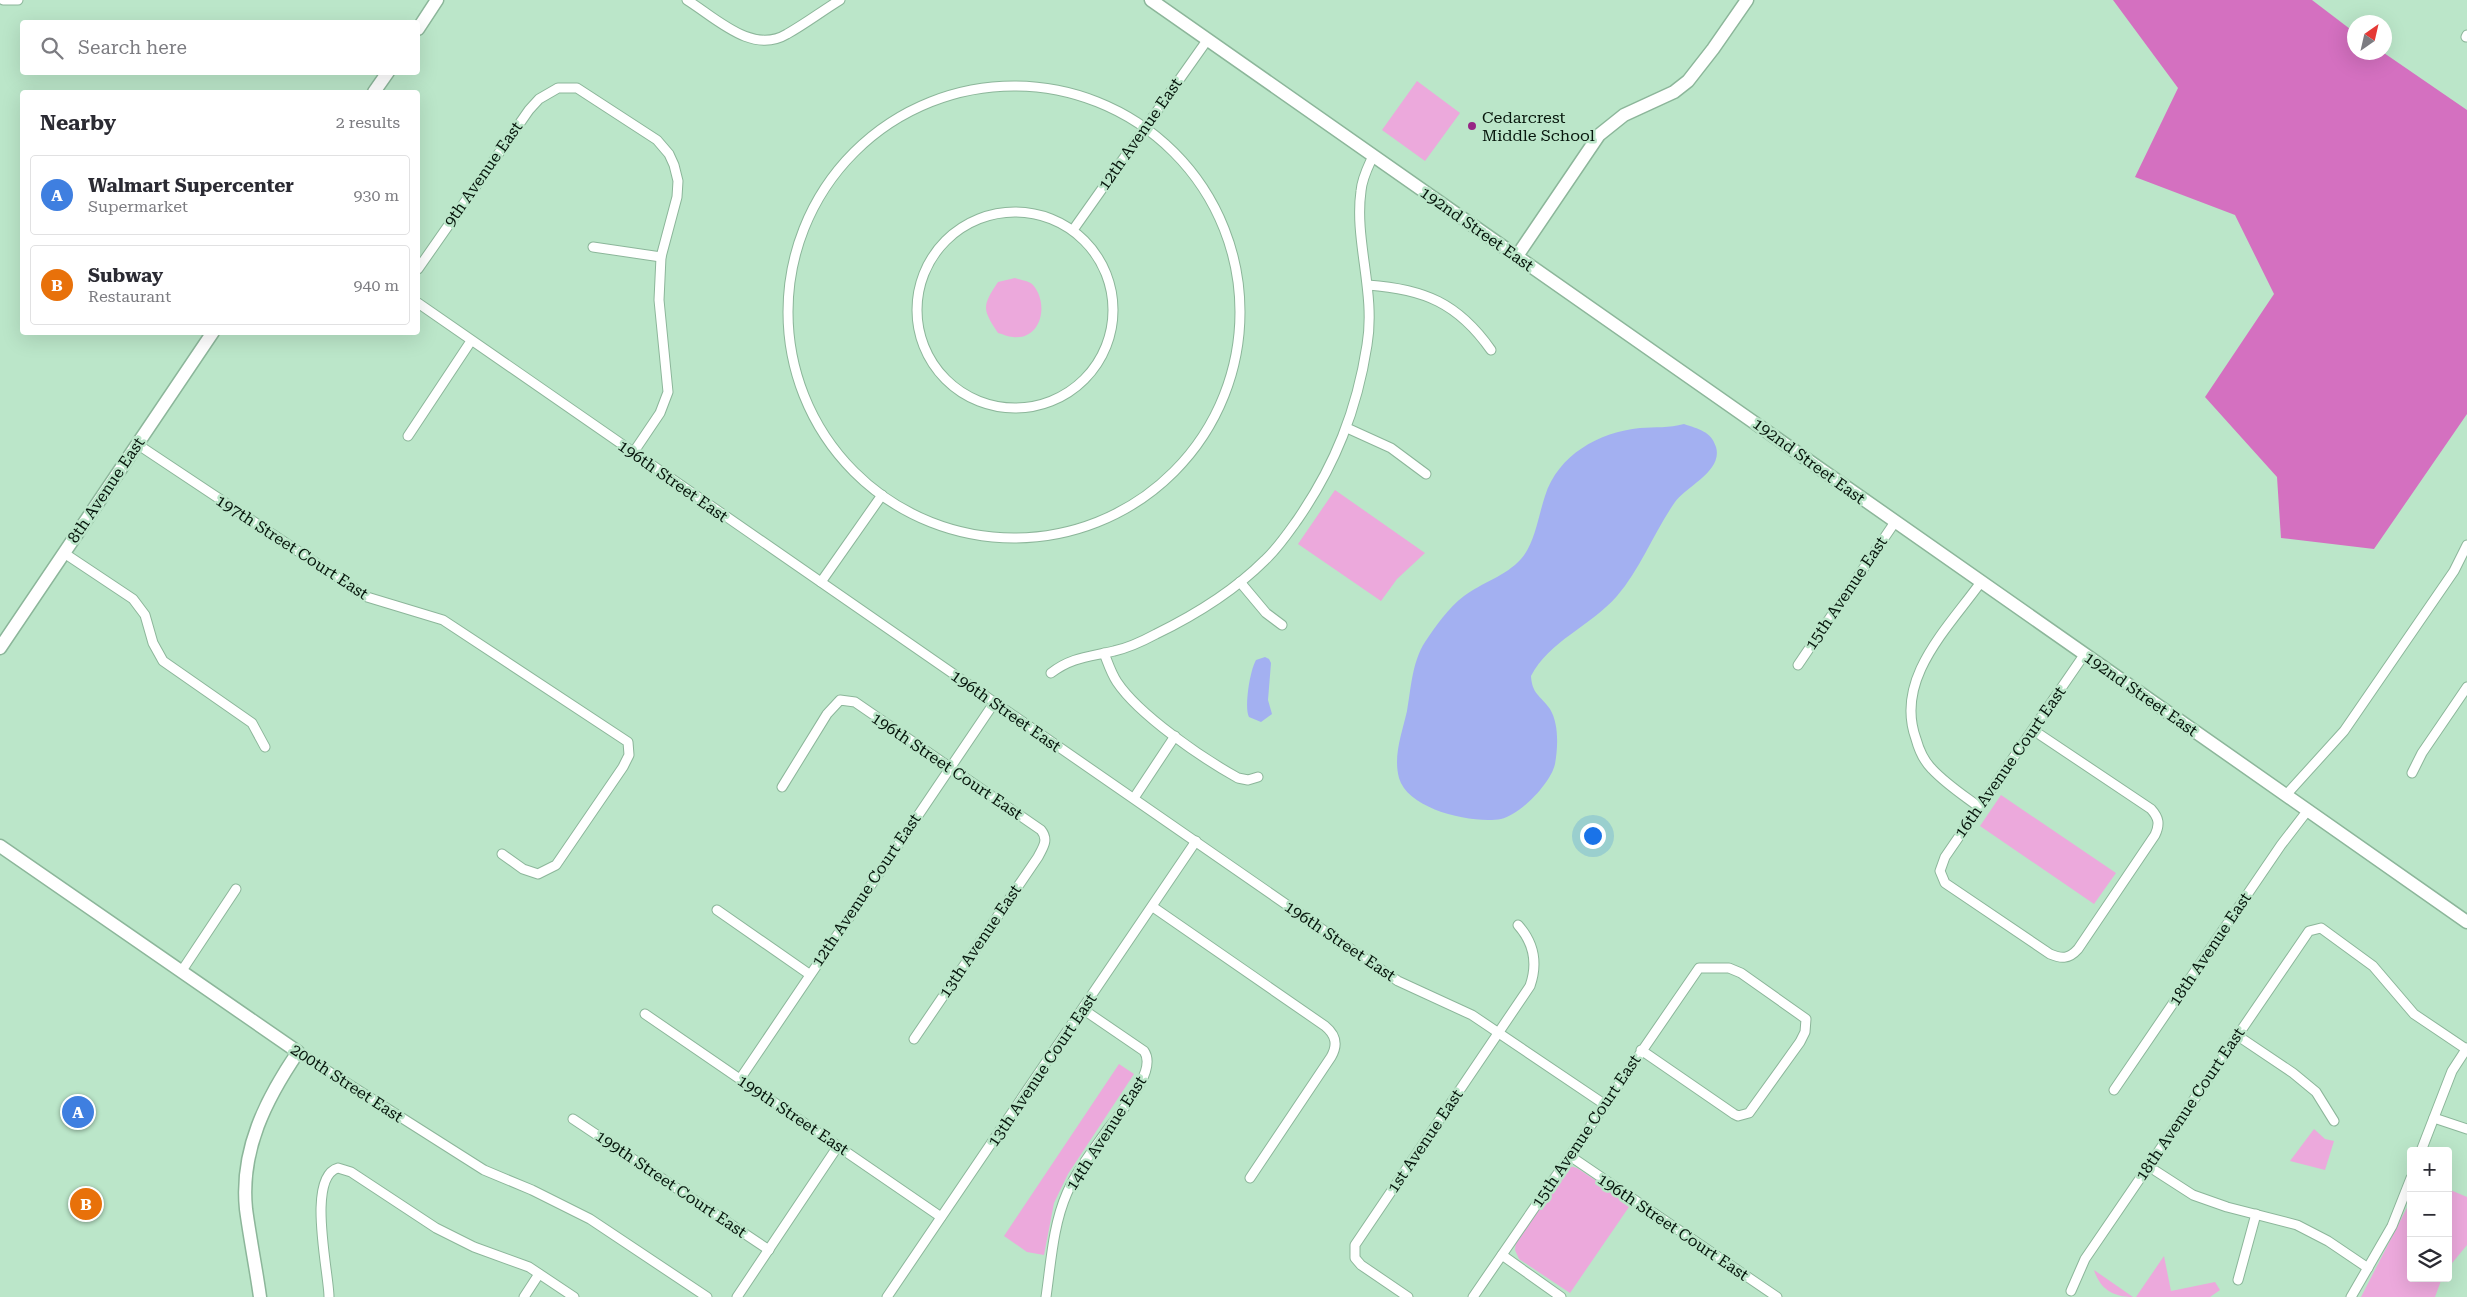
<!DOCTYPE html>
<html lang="en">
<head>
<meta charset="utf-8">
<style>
  body { margin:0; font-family:"Roboto Serif",serif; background:#f7f7f7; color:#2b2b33 }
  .controls { position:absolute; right:15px; bottom:15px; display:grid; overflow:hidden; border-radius:5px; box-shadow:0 5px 20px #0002 }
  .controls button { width:45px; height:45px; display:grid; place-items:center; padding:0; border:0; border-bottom:1px solid #e1e1e2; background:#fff; color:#2b2b33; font:25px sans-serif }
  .compass { position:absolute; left:2347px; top:15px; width:45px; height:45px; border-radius:50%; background:#fff; box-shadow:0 5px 20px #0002; rotate:34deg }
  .you { position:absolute; left:1592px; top:835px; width:18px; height:18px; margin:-12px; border:4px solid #fff; border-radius:50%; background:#1a73e8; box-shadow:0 0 0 8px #1a73e833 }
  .badge { display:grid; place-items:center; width:32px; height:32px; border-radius:50%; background:#972685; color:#fff; font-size:16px; font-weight:700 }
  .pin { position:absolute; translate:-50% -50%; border:2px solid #fff; box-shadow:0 1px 5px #0006 }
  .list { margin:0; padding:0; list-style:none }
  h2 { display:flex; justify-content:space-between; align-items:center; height:65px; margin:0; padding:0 20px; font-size:21px }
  h2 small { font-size:16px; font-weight:400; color:#7c7c81 }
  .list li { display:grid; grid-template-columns:32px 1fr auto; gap:15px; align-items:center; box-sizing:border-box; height:80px; margin:0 10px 10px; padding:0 10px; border:1px solid #e1e1e2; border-radius:5px }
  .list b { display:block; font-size:19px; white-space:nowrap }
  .list p { margin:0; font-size:16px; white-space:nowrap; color:#7c7c81 }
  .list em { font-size:16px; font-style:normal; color:#7c7c81 }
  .icon { flex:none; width:28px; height:28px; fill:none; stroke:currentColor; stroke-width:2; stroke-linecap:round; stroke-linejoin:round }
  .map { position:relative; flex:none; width:2467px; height:1297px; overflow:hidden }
  .search { position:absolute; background:#fff; box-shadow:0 5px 20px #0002; left:20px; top:20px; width:400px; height:55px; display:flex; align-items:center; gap:12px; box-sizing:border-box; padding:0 18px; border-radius:5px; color:#7c7c81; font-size:19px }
  .panel { position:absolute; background:#fff; box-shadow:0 5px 20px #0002; left:20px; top:90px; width:400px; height:245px; border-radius:5px }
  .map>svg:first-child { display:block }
  .green { fill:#eca9dc }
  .forest { fill:#d470c0 }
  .water { fill:#a3b0f1 }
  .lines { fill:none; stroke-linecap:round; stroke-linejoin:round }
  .street-casing { stroke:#8cb69a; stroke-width:11 }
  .secondary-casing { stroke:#8cb69a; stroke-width:15 }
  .street { stroke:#fff; stroke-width:9 }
  .secondary { stroke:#fff; stroke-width:12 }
  .poi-dot { fill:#972685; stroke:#bbe6c9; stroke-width:2 }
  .labels { text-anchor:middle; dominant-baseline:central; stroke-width:5; stroke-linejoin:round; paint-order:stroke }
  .poi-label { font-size:16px; fill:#06160c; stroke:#bbe6c9; text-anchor:start }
  .street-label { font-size:16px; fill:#06160c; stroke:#bbe6c9 }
</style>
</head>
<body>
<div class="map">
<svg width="2467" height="1297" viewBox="0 0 2467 1297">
  <rect width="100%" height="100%" fill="#bbe6c9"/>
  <g class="green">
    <polygon points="1417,81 1460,113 1425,161 1382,130"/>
    <path d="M1015,278C1020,280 1029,281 1033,285C1049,303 1042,340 1013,337C1008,337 1003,334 998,333C982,309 982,306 998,282Z"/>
    <polygon points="1335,490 1425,553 1397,579 1381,601 1298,544"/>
    <polygon points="2001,795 2116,873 2094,904 1980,826"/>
    <polygon points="1119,1064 1134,1074 1068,1174 1054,1203 1044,1255 1027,1252 1004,1236"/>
    <polygon points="2314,1129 2325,1139 2334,1141 2325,1170 2290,1161"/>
    <polygon points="1570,1166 1577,1168 1631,1204 1570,1293 1519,1259 1515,1250 1516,1240 1564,1171"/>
    <polygon points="2448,1189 2467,1197 2467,1245 2448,1268"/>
    <polygon points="2411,1200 2411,1278 2442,1278 2435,1297 2361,1297"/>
    <polygon points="2164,1256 2171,1291 2215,1282 2220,1290 2210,1297 2136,1297"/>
    <path d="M2094,1270L2133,1297C2113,1297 2100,1289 2094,1270Z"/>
  </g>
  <polygon class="forest" points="2113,0 2312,0 2354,32 2354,52 2384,53 2467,110 2467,414 2374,549 2281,538 2277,477 2205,397 2274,294 2235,215 2135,177 2178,88"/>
  <g class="water">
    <path d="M1684,424C1698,429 1711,431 1716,447C1723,471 1687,486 1675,502C1654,532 1641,568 1617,596C1591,626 1549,641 1531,676C1532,694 1540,695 1550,709C1559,724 1558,747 1555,764C1551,783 1520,815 1501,819C1473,824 1408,810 1399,778C1393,756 1402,733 1407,711C1411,689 1412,662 1425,642C1435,627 1449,607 1464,596C1481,583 1506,576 1521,559C1535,543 1538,517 1545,496C1558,455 1599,432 1640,428C1655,427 1669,428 1684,424Z"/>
    <path d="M1265,657L1269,659L1271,663L1268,700L1272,714L1261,722L1249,717C1244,707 1250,670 1256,660Z"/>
  </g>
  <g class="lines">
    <g class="street-casing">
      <g id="street">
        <polyline points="3,0 18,0"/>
        <path d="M687,0C716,18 752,55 787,34C805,24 822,11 840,0"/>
        <polyline points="2466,37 2467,35"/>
        <circle cx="1014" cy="312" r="226"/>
        <circle cx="1015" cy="310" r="98"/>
        <polyline points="1073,230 1208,39"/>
        <polyline points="593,247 661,257"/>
        <polyline points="418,269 529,110 539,99 558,88 577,88 657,140 669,154 674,165 678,181 677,197 661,257 659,300 668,392 660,413 633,453"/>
        <path d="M1368,285C1424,289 1458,303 1491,350"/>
        <polyline points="418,303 1339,941 1398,981 1472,1015 1604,1104"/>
        <polyline points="1347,428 1391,448 1426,474"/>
        <polyline points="408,436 471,341"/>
        <polyline points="137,444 367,597 443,620 628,742 629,755 623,767 556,865 538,874 523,869 502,854"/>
        <polyline points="64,553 133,599 145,615 153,643 163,661 252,723 265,747"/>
        <polyline points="821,582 882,495"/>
        <polyline points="1240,582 1266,613 1282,625"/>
        <path d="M1104,653C1108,663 1111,673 1117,682C1139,715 1202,758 1238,778L1248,780L1258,777"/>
        <polyline points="1798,665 1895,522"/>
        <path d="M1051,673C1072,657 1089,657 1114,651C1128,648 1143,641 1156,634C1195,615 1234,591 1265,560C1278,548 1288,533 1298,519C1335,465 1357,410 1367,345C1376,293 1354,240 1361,191C1362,178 1368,167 1373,156"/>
        <path d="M2033,730L2151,809C2159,818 2160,824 2155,835L2078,949C2069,959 2062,959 2050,954L1945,883L1940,871L1945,857L2084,655"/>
        <polyline points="2412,773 2422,753 2467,687"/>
        <path d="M782,787L827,714L840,700L855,702L1041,830C1049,840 1043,847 1038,857L914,1039"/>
        <polyline points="2286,795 2344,731 2454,571 2467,545"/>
        <polyline points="1134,798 1175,736"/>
        <path d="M1979,807C1963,795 1946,784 1932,769C1924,761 1919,750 1916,739C1894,679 1948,628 1981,582"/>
        <path d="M1153,907L1325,1026C1336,1035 1338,1045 1331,1057L1250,1178"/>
        <polyline points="717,910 809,974"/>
        <polyline points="181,972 236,889"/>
        <polyline points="645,1014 941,1217"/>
        <polyline points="2238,1036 2293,1073 2316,1092 2334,1121"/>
        <polyline points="298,1052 484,1170 532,1190 590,1219 707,1297"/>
        <polyline points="740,1079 994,703"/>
        <polyline points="2114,1090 2281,845 2308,810"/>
        <polyline points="2434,1118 2467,1129"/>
        <polyline points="573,1119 769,1250"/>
        <polyline points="2421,1151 2452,1071 2467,1048"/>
        <polyline points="1570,1156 1777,1297"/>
        <polyline points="2148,1166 2193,1195 2227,1207 2297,1225 2328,1241 2368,1268"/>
        <polyline points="1502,1255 1561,1297"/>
        <polyline points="2238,1280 2256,1214"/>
        <polyline points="2071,1291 2085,1259 2309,931 2321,928 2373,966 2414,1014 2466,1049"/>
        <path d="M329,1297C329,1273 306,1177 338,1168L351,1172L436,1228L474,1247L529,1267L574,1297"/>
        <polyline points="524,1297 539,1274"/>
        <polyline points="737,1297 838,1146"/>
        <polyline points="887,1297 1196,841"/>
        <path d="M1046,1297C1051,1262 1053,1225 1067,1193C1077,1170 1094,1149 1108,1129C1121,1111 1158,1071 1144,1051L1084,1010"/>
        <path d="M1408,1297L1361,1265L1355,1258V1245L1530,986C1538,963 1534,943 1518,925"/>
        <polyline points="1473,1297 1699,968 1729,968 1741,973 1806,1019 1805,1032 1800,1042 1749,1113 1738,1116 1734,1114 1641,1050"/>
        <polyline points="2351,1297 2392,1226 2411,1178"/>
      </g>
    </g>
    <g class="secondary-casing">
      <g id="secondary">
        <polyline points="1151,0 2467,922"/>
        <polyline points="418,29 437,0"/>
        <polyline points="374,92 388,72"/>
        <polyline points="1517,256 1599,135 1624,115 1674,92 1688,81 1713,49 1747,0"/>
        <polyline points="0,648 213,332"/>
        <path d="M0,846L298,1052C266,1099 240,1150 246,1209C250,1239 256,1268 260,1297"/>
      </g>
    </g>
    <use href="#street" class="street"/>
    <use href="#secondary" class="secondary"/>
  </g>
  <circle class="poi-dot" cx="1472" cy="126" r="5"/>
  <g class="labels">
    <g class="poi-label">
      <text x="1482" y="117">Cedarcrest<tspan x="1482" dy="18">Middle School</tspan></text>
    </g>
    <g class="street-label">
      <text transform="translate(1140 134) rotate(-55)">12th Avenue East</text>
      <text transform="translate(483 174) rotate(-55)">9th Avenue East</text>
      <text transform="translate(1477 229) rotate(35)">192nd Street East</text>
      <text transform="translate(1809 461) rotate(36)">192nd Street East</text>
      <text transform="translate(673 481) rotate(35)">196th Street East</text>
      <text transform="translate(106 490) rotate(-56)">8th Avenue East</text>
      <text transform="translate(292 547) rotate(33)">197th Street Court East</text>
      <text transform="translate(1846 593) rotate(-56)">15th Avenue East</text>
      <text transform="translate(2141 694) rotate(35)">192nd Street East</text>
      <text transform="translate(1006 711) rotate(35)">196th Street East</text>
      <text transform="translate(2010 762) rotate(-55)">16th Avenue Court East</text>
      <text transform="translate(947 766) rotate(34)">196th Street Court East</text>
      <text transform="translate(866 890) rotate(-56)">12th Avenue Court East</text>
      <text transform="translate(980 941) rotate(-56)">13th Avenue East</text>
      <text transform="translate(1340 941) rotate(34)">196th Street East</text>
      <text transform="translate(2210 949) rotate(-56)">18th Avenue East</text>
      <text transform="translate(1042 1070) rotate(-56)">13th Avenue Court East</text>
      <text transform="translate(347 1083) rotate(33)">200th Street East</text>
      <text transform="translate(2190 1104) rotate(-56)">18th Avenue Court East</text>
      <text transform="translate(793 1115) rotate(34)">199th Street East</text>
      <text transform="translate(1586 1131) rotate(-56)">15th Avenue Court East</text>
      <text transform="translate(1106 1133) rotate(-57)">14th Avenue East</text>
      <text transform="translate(1425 1141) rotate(-56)">1st Avenue East</text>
      <text transform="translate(671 1184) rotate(34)">199th Street Court East</text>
      <text transform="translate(1673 1227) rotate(34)">196th Street Court East</text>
    </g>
  </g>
</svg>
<div class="controls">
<button>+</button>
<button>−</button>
<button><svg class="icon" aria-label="layers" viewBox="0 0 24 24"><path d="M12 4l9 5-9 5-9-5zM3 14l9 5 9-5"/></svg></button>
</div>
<svg class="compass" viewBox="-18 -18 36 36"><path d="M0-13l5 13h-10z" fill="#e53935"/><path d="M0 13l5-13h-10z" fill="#7c7c81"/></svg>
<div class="you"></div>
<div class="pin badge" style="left:78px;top:1112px;background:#3f7fe0">A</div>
<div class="pin badge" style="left:86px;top:1204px;background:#e8710a">B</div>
<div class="search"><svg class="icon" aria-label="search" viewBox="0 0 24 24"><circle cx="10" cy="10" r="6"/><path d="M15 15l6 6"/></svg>Search here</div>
<section class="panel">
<h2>Nearby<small>2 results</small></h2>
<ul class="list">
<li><span class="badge" style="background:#3f7fe0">A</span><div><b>Walmart Supercenter</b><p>Supermarket</p></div><em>930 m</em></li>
<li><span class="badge" style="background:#e8710a">B</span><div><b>Subway</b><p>Restaurant</p></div><em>940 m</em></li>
</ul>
</section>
</div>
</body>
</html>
